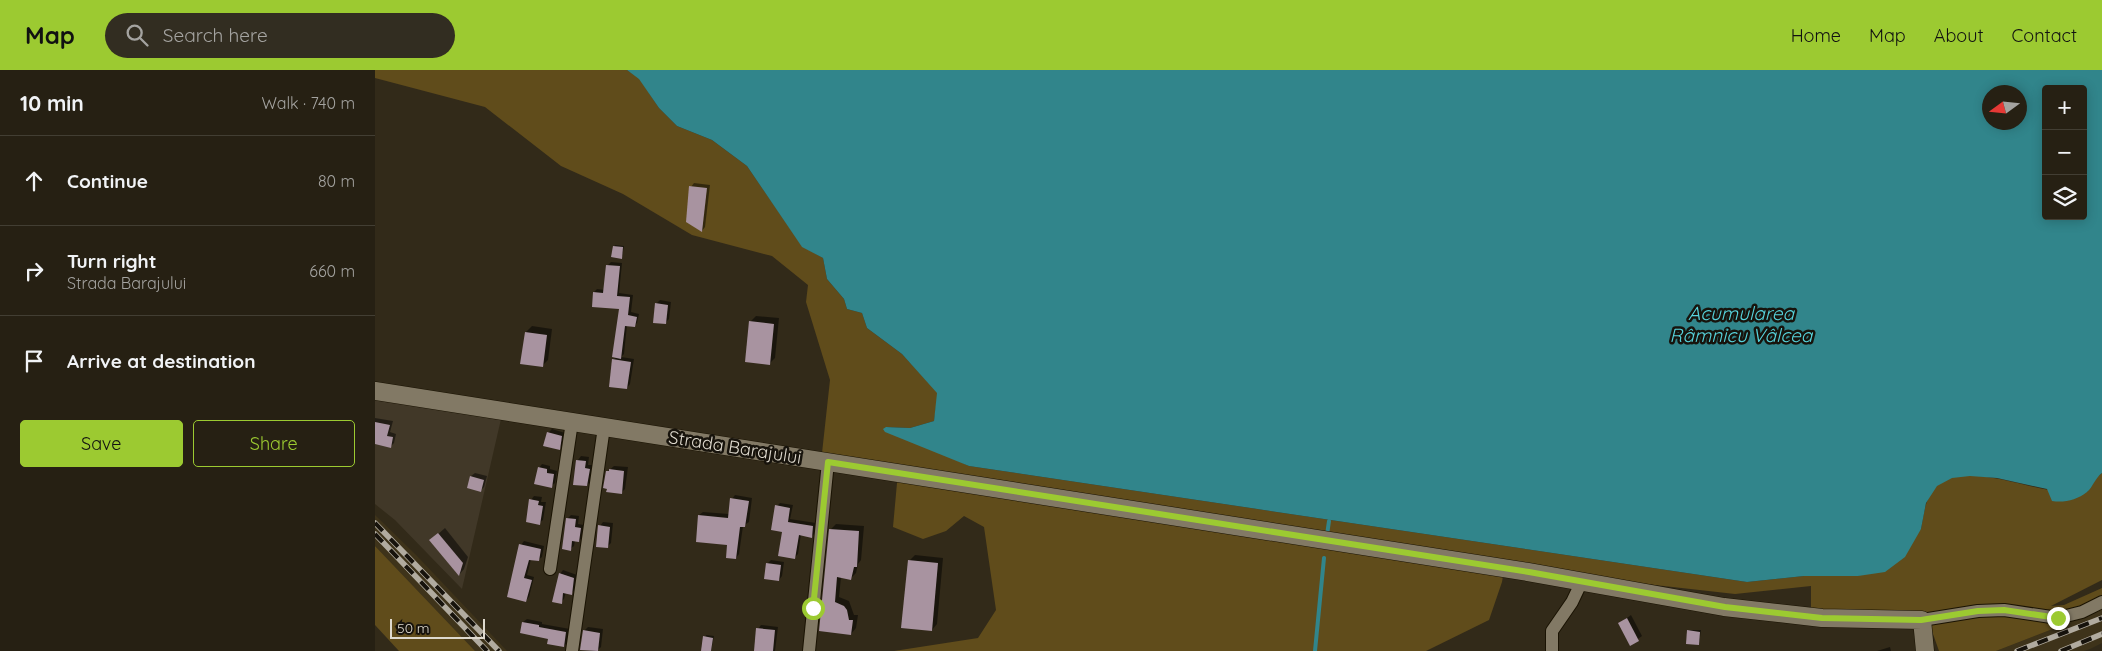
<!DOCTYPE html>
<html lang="en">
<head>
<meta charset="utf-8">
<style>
  body { margin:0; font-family:Quicksand,sans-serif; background:#322d21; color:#f1f3f6 }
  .controls { position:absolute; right:15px; top:15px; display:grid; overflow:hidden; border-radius:5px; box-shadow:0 2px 12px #0003 }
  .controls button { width:45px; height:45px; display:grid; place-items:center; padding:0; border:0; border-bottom:1px solid #423e33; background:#262013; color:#f1f3f6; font:25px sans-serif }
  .compass { position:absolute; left:1607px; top:15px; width:45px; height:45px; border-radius:50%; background:#262013; box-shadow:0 2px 12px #0003; rotate:255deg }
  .scale { position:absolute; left:15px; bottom:12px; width:95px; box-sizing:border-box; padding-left:5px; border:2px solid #ded9ce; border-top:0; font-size:14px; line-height:18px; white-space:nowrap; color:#ded9ce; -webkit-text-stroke:4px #17130c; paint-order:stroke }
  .stop { position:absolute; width:15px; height:15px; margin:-11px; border:4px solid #9cca31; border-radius:50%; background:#fff }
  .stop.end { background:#9cca31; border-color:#fff; box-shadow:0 1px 5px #0008 }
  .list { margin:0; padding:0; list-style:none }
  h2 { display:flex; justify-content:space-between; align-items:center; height:65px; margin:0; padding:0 20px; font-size:21px }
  h2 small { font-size:16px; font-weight:400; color:#a4a3a0 }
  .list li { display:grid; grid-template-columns:32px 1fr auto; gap:15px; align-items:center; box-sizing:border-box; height:90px; padding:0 20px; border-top:1px solid #423e33 }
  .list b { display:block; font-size:19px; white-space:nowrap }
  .list p { margin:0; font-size:16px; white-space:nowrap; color:#a4a3a0 }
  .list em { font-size:16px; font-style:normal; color:#a4a3a0 }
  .actions { display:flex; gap:10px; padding:15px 20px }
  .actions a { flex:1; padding:11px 0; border:1px solid #9cca31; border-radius:5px; text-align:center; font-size:18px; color:#9cca31 }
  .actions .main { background:#9cca31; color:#111 }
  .icon { flex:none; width:28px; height:28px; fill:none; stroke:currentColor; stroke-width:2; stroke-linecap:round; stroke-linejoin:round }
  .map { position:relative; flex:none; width:1727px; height:581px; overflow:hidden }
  header { display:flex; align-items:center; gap:30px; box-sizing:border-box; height:70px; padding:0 25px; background:#9cca31; color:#111 }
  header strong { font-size:24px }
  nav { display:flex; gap:28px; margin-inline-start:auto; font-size:18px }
  .search { width:350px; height:45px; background:#322d21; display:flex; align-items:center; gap:12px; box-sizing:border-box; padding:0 18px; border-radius:28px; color:#a4a3a0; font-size:19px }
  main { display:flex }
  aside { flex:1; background:#262013 }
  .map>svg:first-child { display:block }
  .industrial { fill:#413828 }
  .built { fill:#3e331a }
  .green { fill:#604c1b }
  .water { fill:#31858b; fill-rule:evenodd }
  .shadow { fill:#0007 }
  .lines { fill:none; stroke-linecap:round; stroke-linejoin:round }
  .stream { stroke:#31858b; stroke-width:4 }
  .building { fill:#a893a0 }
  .street-casing { stroke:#1a1303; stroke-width:14 }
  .secondary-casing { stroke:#1a1303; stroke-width:19 }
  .street { stroke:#827965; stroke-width:12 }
  .secondary { stroke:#827965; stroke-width:18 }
  .rail-casing { stroke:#b1ab9f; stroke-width:5.5 }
  .rail { stroke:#17130c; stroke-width:4; stroke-dasharray:11; stroke-linecap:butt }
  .route { stroke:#9cca31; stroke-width:6 }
  .labels { text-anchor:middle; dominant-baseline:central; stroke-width:5; stroke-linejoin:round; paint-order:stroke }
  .street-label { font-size:18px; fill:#ded9ce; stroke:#17130c }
  .water-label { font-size:19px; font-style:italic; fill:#57d4dd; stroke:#17130c }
</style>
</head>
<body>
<header>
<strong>Map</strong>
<div class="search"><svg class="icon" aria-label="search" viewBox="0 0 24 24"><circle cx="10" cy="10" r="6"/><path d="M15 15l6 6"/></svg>Search here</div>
<nav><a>Home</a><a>Map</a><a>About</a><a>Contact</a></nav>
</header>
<main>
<aside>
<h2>10 min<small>Walk · 740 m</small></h2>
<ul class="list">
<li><svg class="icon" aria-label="ahead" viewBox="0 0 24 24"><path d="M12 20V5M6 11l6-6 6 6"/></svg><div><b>Continue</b></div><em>80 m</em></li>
<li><svg class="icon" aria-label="right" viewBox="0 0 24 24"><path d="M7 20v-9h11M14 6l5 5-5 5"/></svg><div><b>Turn right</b><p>Strada Barajului</p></div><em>660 m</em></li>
<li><svg class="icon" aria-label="arrive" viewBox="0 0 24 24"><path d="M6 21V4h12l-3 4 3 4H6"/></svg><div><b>Arrive at destination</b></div></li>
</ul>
<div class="actions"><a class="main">Save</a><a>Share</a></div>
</aside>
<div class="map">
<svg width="1727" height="581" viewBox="0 0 1727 581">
  <rect width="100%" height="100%" fill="#322a19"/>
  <polygon class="industrial" points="0,328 126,349 87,519 20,450 0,434"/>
  <g class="built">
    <polygon points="0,445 42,486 132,581 100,581 0,476"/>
    <polygon points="1727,540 1727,573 1715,579 1709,581 1621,581"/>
  </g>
  <g class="green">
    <path d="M0,0H252L264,8L284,38L302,56L337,70L372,96L427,176L448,188L452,209L469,229L472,239L487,243L492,258L527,284L563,323L559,351L535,358L511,357L594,396L1372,512L1429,506H1483L1546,459C1549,444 1550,428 1561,416C1585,392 1646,416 1674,420C1687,421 1700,421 1712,422L1722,407L1727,403V510L1676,536L1689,535L1727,518V540L1621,581H1564L1551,544L1436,542V516L1360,524L1262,513L1130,494L1127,512L1114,550L1051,581H519L603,568L621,540L609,457L589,446L571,461L548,469L518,457L522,413L526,396L447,383L455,310L431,232L433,215L397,186L317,165L248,124L186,96L110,37L0,8Z"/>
    <polygon points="0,476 100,581 24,581 0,555"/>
  </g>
  <path class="water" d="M252,0H1727V403C1720,408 1718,417 1712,422C1702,430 1689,433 1677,431L1672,419L1622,408L1595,406L1577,408L1562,416L1551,433L1546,459L1530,487L1510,502L1483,506H1429L1372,512L594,396L510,362L508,359L511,357L535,358L559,351L562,323L527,284L492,258L487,243L472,239L469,229L452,209L448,188L427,177L372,96L337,70L302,56L284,38L264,9ZM1671,19H1708V146H1671ZM1614,22H1644V52H1614Z"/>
  <g class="shadow">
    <polygon points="319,113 335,115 330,157 327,161 316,117"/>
    <polygon points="240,175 249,176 247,187 239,177"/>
    <polygon points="236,192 247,193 244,223 258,225 256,242 264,244 262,253 259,256 252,255 249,284 246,287 259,289 255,314 252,318 238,290 242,287 245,238 219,222 222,219 230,220 233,195"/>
    <polygon points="285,230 296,232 294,249 290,253 281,234"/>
    <polygon points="381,246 404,248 400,288 394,294 375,252"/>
    <polygon points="157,256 177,259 173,290 167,296 151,262"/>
    <polygon points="0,348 18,351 15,362 21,364 19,373 16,376 0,373"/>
    <polygon points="177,359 190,363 188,375 184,379 173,363"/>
    <polygon points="206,386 214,387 213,395 218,395 216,411 212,415 203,390"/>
    <polygon points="167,394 175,396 175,399 182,401 180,413 176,416 164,398"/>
    <polygon points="239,396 253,397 250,419 246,423 232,402"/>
    <polygon points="100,403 112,406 109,417 105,421 96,406"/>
    <polygon points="360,425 377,428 374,452 368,456 364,484 361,488 354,474 324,445 328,442 354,444 357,429"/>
    <polygon points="159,426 167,427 166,432 171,432 168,450 164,453 156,430"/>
    <polygon points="405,433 418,435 415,449 441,453 440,463 437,466 426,464 423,484 420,487 408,461 402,436"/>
    <polygon points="196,445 204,446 203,454 209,455 208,467 204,471 200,470 199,476 195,479 193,448"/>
    <polygon points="228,452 238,453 236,473 232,477 225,456"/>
    <polygon points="461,454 489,456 486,490 483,494 481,503 476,508 466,507 464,527 474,531 479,545 483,545 481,558 476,564 446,560 456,459"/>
    <polygon points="70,458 93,487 89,499 84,505 62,465"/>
    <polygon points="149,471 169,476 167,487 163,490 156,489 152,505 159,507 154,527 151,530 146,475"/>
    <polygon points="540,485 568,488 562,554 557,560 534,491"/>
    <polygon points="396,490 409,492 407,506 404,510 392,494"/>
    <polygon points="188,500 202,505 200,520 196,523 191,522 189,529 186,532 185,504"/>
    <polygon points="1256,545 1267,566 1256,574 1245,553"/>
    <polygon points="152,549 167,552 167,554 195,559 193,572 189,576 174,568 148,552"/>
    <polygon points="386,555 403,557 400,581 380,581 383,559"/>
    <polygon points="213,557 228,559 226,577 222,581 207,579 209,561"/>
    <polygon points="1315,560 1326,560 1324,574 1314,561"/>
    <polygon points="331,565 339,566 336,581 327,581"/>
    <polygon points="1515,577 1516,581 1502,581"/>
  </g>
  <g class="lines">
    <g class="stream">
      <polyline points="952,465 954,451"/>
      <polyline points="940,581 949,488"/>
    </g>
  </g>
  <g class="building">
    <polygon points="314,116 332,118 327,162 311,152"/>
    <polygon points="238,176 248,177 247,189 236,187"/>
    <polygon points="231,195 245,196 242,226 255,227 253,245 262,247 260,257 250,256 246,289 237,287 244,239 217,237 218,222 228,223"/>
    <polygon points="280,233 293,235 291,254 278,253"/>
    <polygon points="374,251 399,254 395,295 370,292"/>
    <polygon points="150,262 172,265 168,297 145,294"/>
    <polygon points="237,289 256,292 252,319 234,317"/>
    <polygon points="0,352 15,355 12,366 18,367 16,378 0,374"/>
    <polygon points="172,362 187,366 185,380 168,376"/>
    <polygon points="201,390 211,391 210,398 215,399 212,416 198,415"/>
    <polygon points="163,397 172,399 172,403 179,404 177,418 159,414"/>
    <polygon points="234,399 249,401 247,424 231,422 232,419 228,418 231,401 234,401"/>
    <polygon points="95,406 109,410 106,422 92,418"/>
    <polygon points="355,428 374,431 370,457 365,457 361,489 351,488 352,475 321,472 323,445 353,448"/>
    <polygon points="154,429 164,431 163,435 168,436 165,455 151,452"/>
    <polygon points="400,435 415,438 413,452 438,456 437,468 424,465 420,489 403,486 407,462 396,460"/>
    <polygon points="191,448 201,449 200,457 206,458 204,472 197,471 196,481 187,479"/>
    <polygon points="223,455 235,457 233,478 221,477"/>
    <polygon points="454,459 484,461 482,497 479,497 476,510 462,507 460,532 469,536 472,540 474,550 478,550 476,565 444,561"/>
    <polygon points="63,463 88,493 84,506 54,470"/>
    <polygon points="144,474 166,479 164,491 154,490 149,508 157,510 151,532 132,527"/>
    <polygon points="533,490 563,493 557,561 526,558"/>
    <polygon points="391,493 406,495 404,511 389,509"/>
    <polygon points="184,503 199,508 197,525 188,523 187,534 177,532"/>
    <polygon points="1252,548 1264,571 1255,576 1243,553"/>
    <polygon points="147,552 164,555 164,557 191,562 189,577 172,574 173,569 145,563"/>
    <polygon points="381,558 400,560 398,581 379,581"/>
    <polygon points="208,560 225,563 223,581 205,580"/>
    <polygon points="1312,560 1325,562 1324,575 1311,574"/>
    <polygon points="328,566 338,568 336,581 326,581"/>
  </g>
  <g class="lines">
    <g class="street-casing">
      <g id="street">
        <polyline points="175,499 197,352"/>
        <polyline points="1547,550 1603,541 1629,540 1683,548 1707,542 1727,532"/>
        <polyline points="197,581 229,357"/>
        <polyline points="434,581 453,392"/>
        <polyline points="1177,581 1177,561 1197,532 1207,511"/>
      </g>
    </g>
    <g class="secondary-casing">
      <polyline id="secondary" points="0,321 1153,502 1349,537 1447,548 1547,550 1550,581"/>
    </g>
    <use href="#street" class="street"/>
    <use href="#secondary" class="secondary"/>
    <g class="rail-casing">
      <g id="rail">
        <polyline points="0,453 124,581"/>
        <polyline points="0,464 112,581"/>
        <polyline points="1642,581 1727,548"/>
        <polyline points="1686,581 1727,564"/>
      </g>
    </g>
    <use href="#rail" class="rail"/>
  </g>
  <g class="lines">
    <polyline class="route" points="438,538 453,392 1154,502 1350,537 1447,548 1546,550 1603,541 1629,540 1683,548"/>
  </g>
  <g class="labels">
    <g class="street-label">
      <text transform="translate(360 377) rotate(9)">Strada Barajului</text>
    </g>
    <g class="water-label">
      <text x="1366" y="243">Acumularea<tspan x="1366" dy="22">Râmnicu Vâlcea</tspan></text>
    </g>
  </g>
</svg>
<div class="controls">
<button>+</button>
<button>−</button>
<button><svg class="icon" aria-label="layers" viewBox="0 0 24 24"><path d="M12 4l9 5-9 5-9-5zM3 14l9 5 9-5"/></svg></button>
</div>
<svg class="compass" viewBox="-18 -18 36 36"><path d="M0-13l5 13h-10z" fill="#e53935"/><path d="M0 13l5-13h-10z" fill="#a4a3a0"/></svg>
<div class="scale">50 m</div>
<div class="stop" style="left:438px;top:538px"></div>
<div class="stop end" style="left:1683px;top:548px"></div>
</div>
</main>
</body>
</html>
